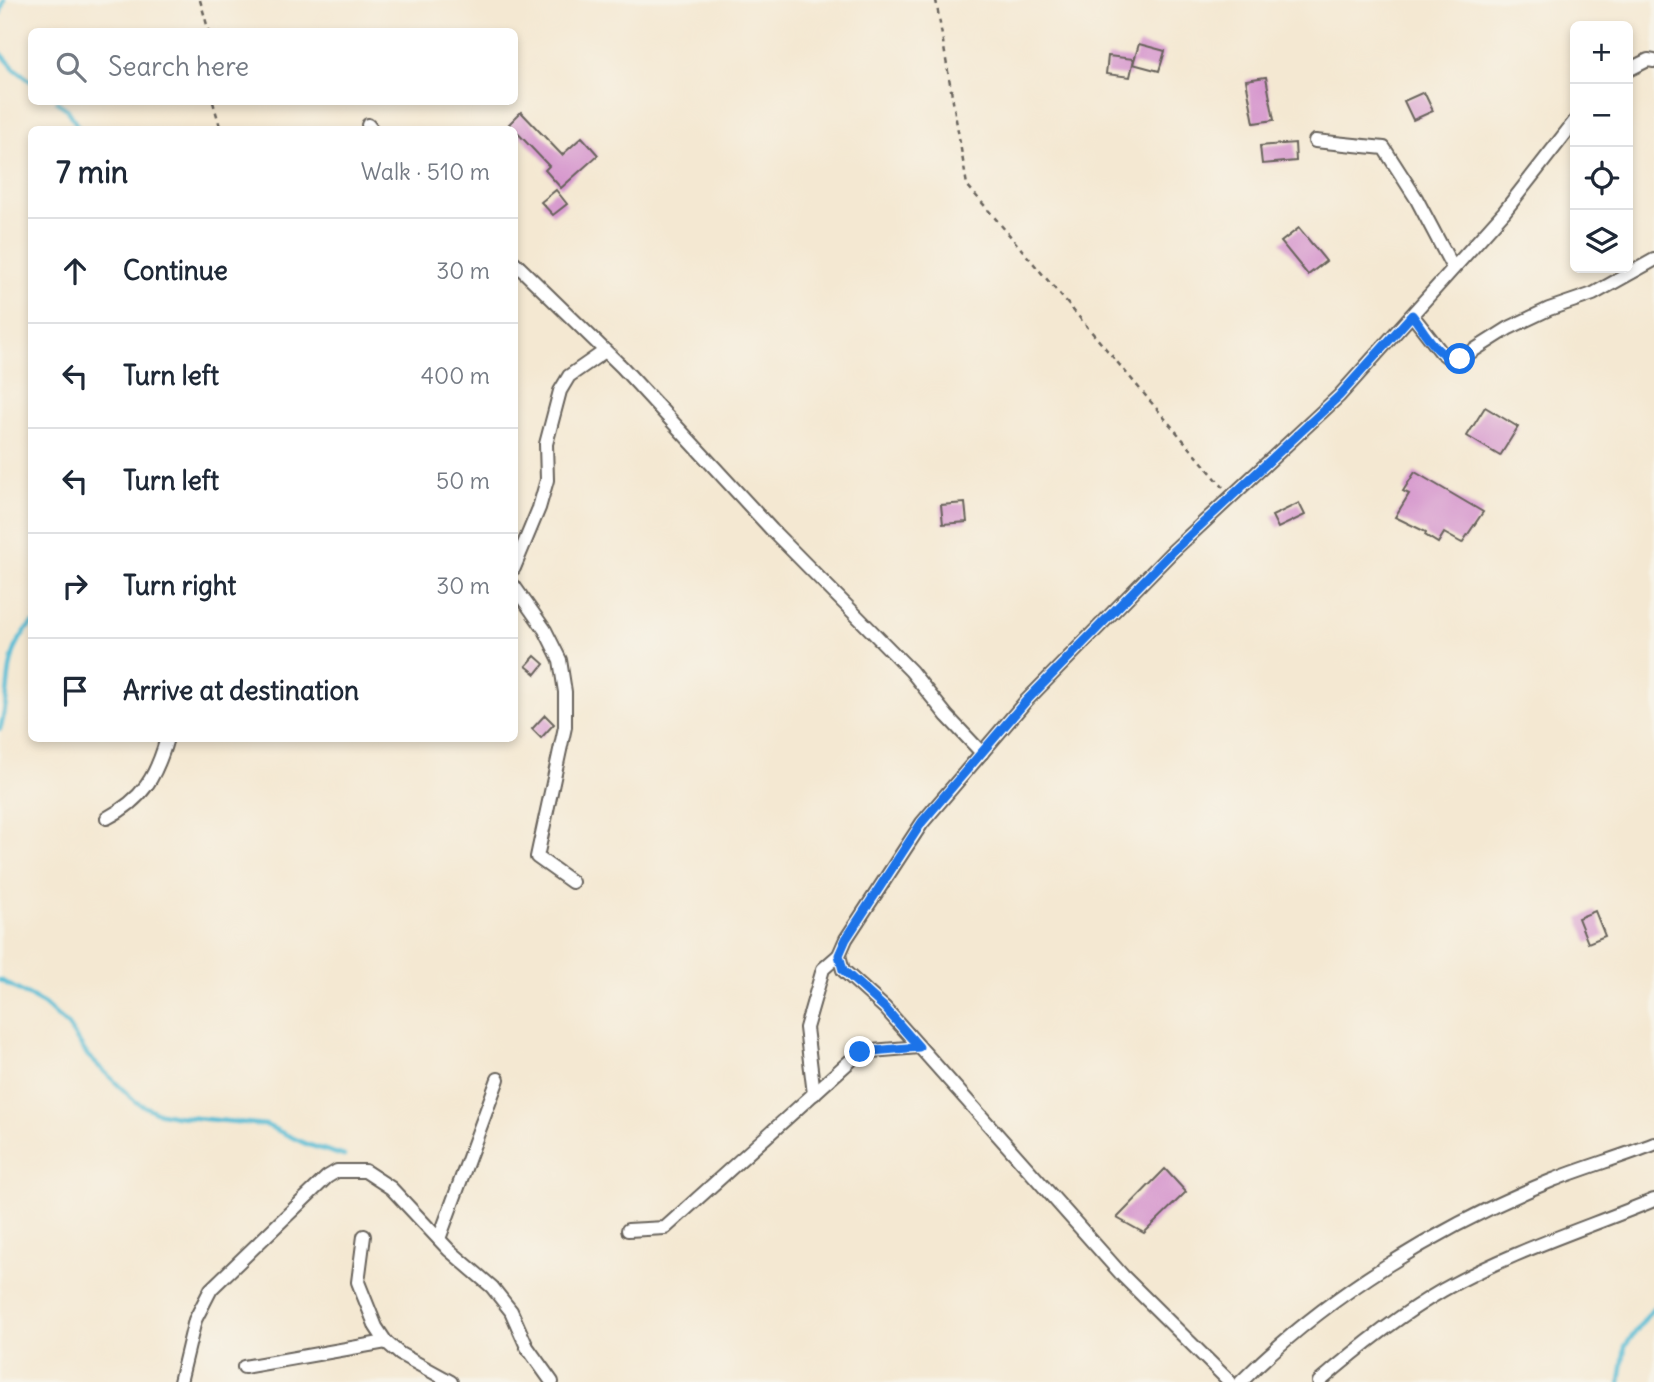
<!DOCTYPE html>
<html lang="en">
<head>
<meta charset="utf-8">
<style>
  body { margin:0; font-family:Delius,sans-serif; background:#f2f2f3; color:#1f2937 }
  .controls { position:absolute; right:21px; top:21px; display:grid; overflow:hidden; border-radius:10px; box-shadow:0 4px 10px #0003 }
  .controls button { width:63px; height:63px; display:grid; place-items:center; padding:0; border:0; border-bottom:2px solid #e0e1e3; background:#fff; color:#1f2937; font:35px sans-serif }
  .stop { position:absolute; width:21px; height:21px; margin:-16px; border:5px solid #1a73e8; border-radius:50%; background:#fff }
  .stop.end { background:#1a73e8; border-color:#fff; box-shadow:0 2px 7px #0008 }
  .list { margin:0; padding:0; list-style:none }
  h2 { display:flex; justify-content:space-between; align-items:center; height:91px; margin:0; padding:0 28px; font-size:30px }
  h2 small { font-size:23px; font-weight:400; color:#747a83 }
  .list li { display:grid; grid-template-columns:46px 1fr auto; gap:21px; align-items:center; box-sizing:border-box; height:105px; padding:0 28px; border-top:2px solid #e0e1e3 }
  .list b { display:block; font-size:26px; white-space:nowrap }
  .list em { font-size:23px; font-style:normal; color:#747a83 }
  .icon { flex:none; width:38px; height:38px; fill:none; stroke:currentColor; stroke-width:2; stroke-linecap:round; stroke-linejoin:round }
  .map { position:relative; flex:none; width:1654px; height:1382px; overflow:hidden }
  .search { position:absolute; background:#fff; box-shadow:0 4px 10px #0003; left:28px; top:28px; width:490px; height:77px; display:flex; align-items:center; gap:18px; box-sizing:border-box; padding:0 24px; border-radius:10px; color:#747a83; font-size:26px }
  .panel { position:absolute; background:#fff; box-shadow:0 4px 10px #0003; left:28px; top:126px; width:490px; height:616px; border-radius:10px }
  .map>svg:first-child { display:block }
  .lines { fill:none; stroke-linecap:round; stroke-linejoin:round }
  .stream { stroke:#56bcd4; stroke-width:4.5 }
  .building { fill:#d696cd }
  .street-casing { stroke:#68635c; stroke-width:16 }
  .path { stroke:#68635c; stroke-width:2.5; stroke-dasharray:5 5; stroke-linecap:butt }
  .street { stroke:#fff; stroke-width:12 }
  .route { stroke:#1a73e8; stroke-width:9 }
</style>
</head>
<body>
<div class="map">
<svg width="1654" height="1382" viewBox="0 0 1654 1382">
  <rect width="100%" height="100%" fill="#f7f3e8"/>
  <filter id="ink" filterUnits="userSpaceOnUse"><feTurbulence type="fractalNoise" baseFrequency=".0143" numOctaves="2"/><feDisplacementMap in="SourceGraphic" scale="14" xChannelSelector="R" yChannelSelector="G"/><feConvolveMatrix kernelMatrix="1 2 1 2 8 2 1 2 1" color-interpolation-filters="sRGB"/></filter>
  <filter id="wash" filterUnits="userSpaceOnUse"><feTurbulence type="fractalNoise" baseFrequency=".00686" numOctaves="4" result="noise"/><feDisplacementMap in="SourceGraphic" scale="28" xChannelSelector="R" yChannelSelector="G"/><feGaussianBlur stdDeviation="1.57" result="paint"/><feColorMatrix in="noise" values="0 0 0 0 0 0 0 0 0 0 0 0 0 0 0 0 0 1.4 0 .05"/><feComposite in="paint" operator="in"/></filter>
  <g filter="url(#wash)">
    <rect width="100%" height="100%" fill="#f4e8d2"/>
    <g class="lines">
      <g class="stream">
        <polyline points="0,14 4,0"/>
        <polyline points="0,52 15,69 32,82"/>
        <polyline points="57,102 67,109 80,130"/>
        <path d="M0,729C14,687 0,657 32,623"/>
        <polyline points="0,980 44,1004 68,1026 88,1056 136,1102 156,1112 176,1116 266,1125 306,1144 344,1156"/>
        <polyline points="1620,1382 1625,1346 1654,1307"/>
      </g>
    </g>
    <g id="blocks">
      <g class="building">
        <polygon points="1139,44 1165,51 1159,71 1133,64"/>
        <polygon points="1108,56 1134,59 1130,77 1106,74"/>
        <polygon points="1266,77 1274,120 1254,123 1246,80"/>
        <polygon points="1424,92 1433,111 1413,120 1404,101"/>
        <polygon points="521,112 562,155 582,137 598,155 561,188 545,170 549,166 509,124"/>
        <polygon points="1295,143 1296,161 1262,164 1260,146"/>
        <polygon points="556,190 567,204 553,215 541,202"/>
        <polygon points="1299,228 1326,261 1308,275 1281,242"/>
        <polygon points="1485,407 1518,427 1500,456 1467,436"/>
        <polygon points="1415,472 1483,512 1462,543 1444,533 1438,543 1425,535 1426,532 1395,517 1409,494 1403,491"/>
        <polygon points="965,503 967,522 943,524 941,505"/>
        <polygon points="1299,503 1305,515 1278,528 1272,516"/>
        <polygon points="535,656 544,664 536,674 526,666"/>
        <polygon points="545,715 554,724 541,738 532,729"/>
        <polygon points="1595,911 1605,936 1588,943 1578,918"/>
        <polygon points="1165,1169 1186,1192 1144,1233 1117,1218"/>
      </g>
    </g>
  </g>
  <g filter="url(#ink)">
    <use href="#blocks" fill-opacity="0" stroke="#68635c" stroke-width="2"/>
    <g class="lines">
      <g class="street-casing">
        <g id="street">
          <polyline points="1628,70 1648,60 1654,61"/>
          <polyline points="368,125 372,130"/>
          <polyline points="1315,141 1384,148 1416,198 1453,268"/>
          <polyline points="514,262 622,367 772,530 911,671 947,716 982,753"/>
          <polyline points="1412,315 1441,352 1450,359 1460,359 1509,328 1549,309 1593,294 1654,260"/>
          <polyline points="514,568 539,508 547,480 546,444 560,391 569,376 605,351"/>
          <polyline points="514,586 545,630 560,660 565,692 565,727 537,857 572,882"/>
          <path d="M107,818C143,799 156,777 167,738"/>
          <polyline points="814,1094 806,1028 823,969 839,955"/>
          <polyline points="628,1230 665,1228 860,1052 919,1047"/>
          <polyline points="364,1236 358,1282 376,1327 386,1342 400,1354 451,1382"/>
          <polyline points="439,1239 498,1079"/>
          <polyline points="244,1367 386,1342"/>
          <polyline points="180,1382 195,1320 211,1289 327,1177 337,1171 365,1171 391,1188 449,1250 492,1287 511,1311 527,1347 552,1382"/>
          <polyline points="1230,1382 1123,1276 885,1008 843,970 839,955 846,939 922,823 1026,701 1173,551 1339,396 1504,212 1575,121"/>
          <path d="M1241,1382C1325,1296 1442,1225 1553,1180C1586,1167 1621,1157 1654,1144"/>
          <path d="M1319,1382C1358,1348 1398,1316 1443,1290C1510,1252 1584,1229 1654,1200"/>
        </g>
      </g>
      <g class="path">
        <polyline points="200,0 209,32"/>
        <polyline points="936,0 967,185 1223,487"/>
        <polyline points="213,102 221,130"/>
      </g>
      <use href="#street" class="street"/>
    </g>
  </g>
  <g class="lines" filter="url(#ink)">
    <path class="route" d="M860,1052L919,1047L885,1008L843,970L839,955L846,939L922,822L1026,701L1173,551L1339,396L1412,315C1423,329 1439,362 1460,359"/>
  </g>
</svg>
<div class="controls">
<button>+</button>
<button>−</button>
<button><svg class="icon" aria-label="locate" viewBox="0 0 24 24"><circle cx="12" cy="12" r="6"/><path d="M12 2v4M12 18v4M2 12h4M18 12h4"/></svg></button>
<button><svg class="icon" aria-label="layers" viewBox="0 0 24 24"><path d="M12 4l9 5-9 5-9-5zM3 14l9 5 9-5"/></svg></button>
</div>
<div class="stop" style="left:1460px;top:359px"></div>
<div class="stop end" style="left:860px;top:1052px"></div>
<div class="search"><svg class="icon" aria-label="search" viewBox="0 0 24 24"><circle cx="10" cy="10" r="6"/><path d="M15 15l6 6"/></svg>Search here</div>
<section class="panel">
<h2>7 min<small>Walk · 510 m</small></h2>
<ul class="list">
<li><svg class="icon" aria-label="ahead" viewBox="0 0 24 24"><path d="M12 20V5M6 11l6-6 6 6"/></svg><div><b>Continue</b></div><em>30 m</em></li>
<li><svg class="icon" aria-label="left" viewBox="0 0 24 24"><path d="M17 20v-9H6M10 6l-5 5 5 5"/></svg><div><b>Turn left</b></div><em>400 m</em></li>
<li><svg class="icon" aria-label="left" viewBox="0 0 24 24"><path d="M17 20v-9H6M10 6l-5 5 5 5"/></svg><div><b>Turn left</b></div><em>50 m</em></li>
<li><svg class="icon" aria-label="right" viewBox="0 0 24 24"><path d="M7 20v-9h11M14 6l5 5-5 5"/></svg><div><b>Turn right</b></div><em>30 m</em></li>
<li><svg class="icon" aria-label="arrive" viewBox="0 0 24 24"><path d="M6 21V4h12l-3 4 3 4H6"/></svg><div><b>Arrive at destination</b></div></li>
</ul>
</section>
</div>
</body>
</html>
